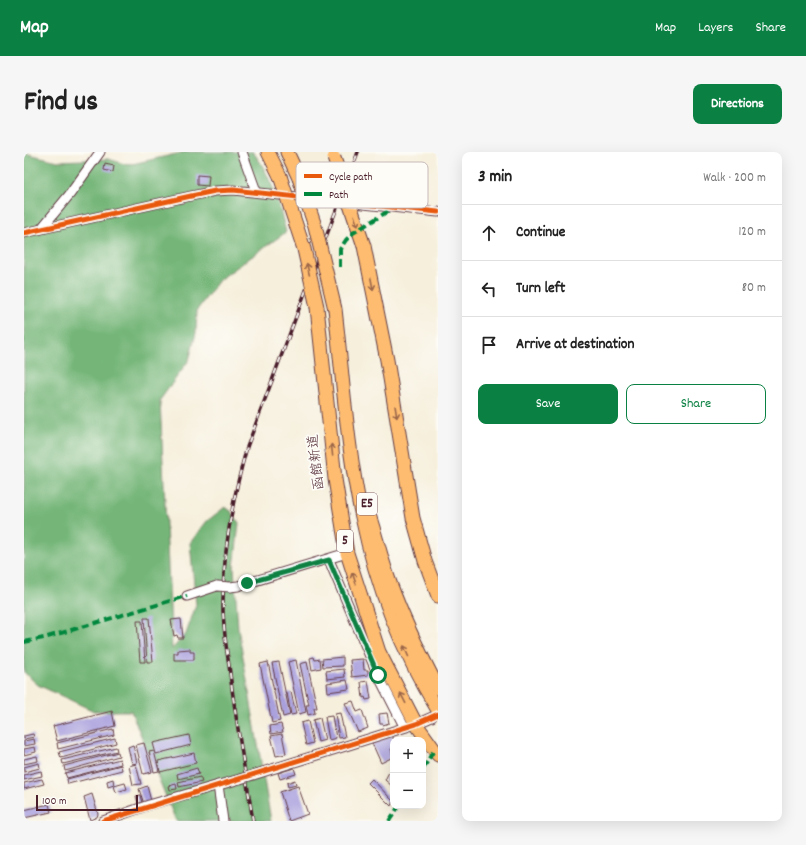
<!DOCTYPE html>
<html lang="en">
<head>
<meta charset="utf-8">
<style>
  body { margin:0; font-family:Dekko,"Klee One",sans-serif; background:#f6f6f6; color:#222 }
  .controls { position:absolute; right:12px; bottom:12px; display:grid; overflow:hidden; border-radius:8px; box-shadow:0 4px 16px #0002 }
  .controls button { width:36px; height:36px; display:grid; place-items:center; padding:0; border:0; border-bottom:1px solid #e0e0e0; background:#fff; color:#222; font:20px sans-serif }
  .scale { position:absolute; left:12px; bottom:10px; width:102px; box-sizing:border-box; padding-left:4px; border:2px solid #4a1f2b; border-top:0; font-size:11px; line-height:14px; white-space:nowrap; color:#4a1f2b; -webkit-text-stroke:3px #fdfcf7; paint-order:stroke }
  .stop { position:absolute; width:12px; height:12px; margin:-9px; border:3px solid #0b8043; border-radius:50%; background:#fff }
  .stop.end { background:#0b8043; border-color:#fff; box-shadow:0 1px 4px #0008 }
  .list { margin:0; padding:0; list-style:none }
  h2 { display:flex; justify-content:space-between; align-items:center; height:52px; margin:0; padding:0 16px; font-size:17px }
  h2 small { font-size:13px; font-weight:400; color:#767676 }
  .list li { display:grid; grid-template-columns:26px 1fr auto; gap:12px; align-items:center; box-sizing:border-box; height:56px; padding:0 16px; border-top:1px solid #e0e0e0 }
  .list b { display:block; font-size:15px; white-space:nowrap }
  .list em { font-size:13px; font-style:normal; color:#767676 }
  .actions { display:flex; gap:8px; padding:12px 16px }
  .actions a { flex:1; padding:9px 0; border:1px solid #0b8043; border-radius:8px; text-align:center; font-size:14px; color:#0b8043 }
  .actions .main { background:#0b8043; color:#fff }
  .icon { flex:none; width:22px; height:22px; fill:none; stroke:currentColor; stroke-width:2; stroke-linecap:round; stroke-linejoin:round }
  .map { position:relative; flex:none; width:414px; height:669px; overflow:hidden; border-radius:8px }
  header { display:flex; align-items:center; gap:24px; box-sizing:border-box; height:56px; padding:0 20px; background:#0b8043; color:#fff }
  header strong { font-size:19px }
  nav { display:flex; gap:22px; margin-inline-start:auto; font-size:14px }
  .intro { display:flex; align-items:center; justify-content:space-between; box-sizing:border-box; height:96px; padding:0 24px }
  h1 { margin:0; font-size:28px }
  .button { padding:10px 18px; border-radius:8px; background:#0b8043; color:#fff; font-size:14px; font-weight:700 }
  main { display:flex; gap:24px; padding:0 24px }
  aside { flex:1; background:#fff; border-radius:8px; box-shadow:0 4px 16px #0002 }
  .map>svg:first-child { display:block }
  .forest { fill:#74b678; stroke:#5f6a52 }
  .building { fill:#a89fdd }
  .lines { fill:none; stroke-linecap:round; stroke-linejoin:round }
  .minor-casing { stroke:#643e46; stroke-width:11 }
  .highway-casing { stroke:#643e46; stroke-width:15 }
  .minor { stroke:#fff; stroke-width:9 }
  .highway { stroke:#fdbc70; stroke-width:13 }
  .rail-casing { stroke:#4a1f2b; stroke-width:3.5 }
  .rail { stroke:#fdfcf7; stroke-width:2; stroke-dasharray:6; stroke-linecap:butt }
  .minor-bridge-casing { stroke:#643e46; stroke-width:11; stroke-linecap:butt }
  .highway-bridge-casing { stroke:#643e46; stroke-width:15; stroke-linecap:butt }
  .minor-bridge { stroke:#fff; stroke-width:9 }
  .highway-bridge { stroke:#fdbc70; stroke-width:13 }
  .quiet { stroke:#00873e; stroke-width:4; stroke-dasharray:8 4; stroke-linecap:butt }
  .cycleway-casing { stroke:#fdfcf7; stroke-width:8 }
  .cycleway { stroke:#e8590c; stroke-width:5 }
  .oneway { stroke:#9b664a }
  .route { stroke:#0b8043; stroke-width:5 }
  .labels { text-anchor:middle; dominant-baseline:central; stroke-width:3.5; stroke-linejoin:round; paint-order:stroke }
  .shield { fill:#fdfcf7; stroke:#806168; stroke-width:1 }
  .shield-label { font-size:13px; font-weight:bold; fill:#4a1f2b }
  .street-label { font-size:14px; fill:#4a1f2b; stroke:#fdfcf7 }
  .key { fill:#fdfcf7; stroke:#c7baba; stroke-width:1 }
  .key-label { font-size:11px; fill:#4a1f2b }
</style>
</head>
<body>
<header>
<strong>Map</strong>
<nav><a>Map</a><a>Layers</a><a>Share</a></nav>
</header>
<div class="intro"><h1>Find us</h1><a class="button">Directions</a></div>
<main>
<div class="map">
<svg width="414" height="669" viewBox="0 0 414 669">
  <rect width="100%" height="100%" fill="#fdfcf7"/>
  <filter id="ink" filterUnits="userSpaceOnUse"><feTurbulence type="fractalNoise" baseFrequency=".025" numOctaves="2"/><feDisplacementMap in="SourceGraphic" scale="8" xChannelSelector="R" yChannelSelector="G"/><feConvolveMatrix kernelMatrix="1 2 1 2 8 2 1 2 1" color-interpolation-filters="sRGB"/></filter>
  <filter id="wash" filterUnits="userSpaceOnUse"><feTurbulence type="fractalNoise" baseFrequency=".012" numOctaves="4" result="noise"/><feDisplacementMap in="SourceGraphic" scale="16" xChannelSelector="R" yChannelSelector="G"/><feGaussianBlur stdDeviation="0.9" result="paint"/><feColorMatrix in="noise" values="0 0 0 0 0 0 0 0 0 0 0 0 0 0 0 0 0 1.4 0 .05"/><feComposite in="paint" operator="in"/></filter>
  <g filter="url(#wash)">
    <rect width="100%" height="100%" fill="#f6efdc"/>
    <path class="forest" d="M161,0H229C247,22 255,53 262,80L195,128L173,158L172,181L165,208L136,248L148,497L162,482L172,453L166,391L183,369L201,355L207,359L215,371L210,415L214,476L247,669H152L107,559H70L14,533L0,520V1L34,9L84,7L104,13Z"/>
    <g id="blocks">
      <g class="building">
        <polygon points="81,12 90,14 89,20 80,18"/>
        <polygon points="173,23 185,24 184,34 173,33"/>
        <polygon points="120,466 125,466 129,510 123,510"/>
        <polygon points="157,467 159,486 154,486 153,483 150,484 147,468"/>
        <polygon points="113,469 118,469 121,510 116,510"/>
        <polygon points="166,497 166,500 170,500 170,508 150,508 150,501 154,501 154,498"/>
        <polygon points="290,505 291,508 296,507 297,516 288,518 286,506"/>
        <polygon points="319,505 319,514 299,515 298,507"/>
        <polygon points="339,507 340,518 344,518 344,523 328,525 326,508"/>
        <polygon points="272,508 282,560 275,562 264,510"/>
        <polygon points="244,510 256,569 248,571 236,512"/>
        <polygon points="255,510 266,563 259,565 248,511"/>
        <polygon points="283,510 293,556 290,556 291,561 284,563 282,553 285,553 276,512"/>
        <polygon points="320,517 321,525 303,527 302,519"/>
        <polygon points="323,528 325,537 304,540 303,531"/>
        <polygon points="344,529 347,547 342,548 341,545 339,546 337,530"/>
        <polygon points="267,540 272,562 267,563 263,541"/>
        <polygon points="329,549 333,560 338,558 344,576 334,580 321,551"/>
        <polygon points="88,559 91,574 33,589 29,574"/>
        <polygon points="316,561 321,585 315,586 311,562"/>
        <polygon points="363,561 365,571 359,573 359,572 356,572 355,562"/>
        <polygon points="308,564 312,586 305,588 301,565"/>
        <polygon points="296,566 301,588 294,590 289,568"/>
        <polygon points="284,569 289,591 282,593 277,571"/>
        <polygon points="257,572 259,580 247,582 246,574"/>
        <polygon points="89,577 90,583 34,597 33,591"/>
        <polygon points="9,582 10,585 0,587 0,584"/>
        <polygon points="258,582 262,602 252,604 247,584"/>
        <polygon points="165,583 167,593 132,602 129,591"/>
        <polygon points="368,583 370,588 369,596 367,597 369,605 357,611 348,591"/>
        <polygon points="91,586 92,591 37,606 35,600"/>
        <polygon points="10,587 11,592 0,594 0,589"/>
        <polygon points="120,591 128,620 119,622 112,593"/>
        <polygon points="109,593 113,611 108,612 104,595"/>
        <polygon points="11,595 12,600 0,603 0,597"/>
        <polygon points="92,595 93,599 39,612 38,608"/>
        <polygon points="130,599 135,619 130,620 125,600"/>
        <polygon points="94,600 95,604 41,619 40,614"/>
        <polygon points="170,601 172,611 136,620 134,609"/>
        <polygon points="13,604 14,609 0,612 0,607"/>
        <polygon points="96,607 97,612 43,626 41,621"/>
        <polygon points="15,611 16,616 0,620 0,615"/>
        <polygon points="112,612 117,632 109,633 105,614"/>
        <polygon points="97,613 98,618 44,632 43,627"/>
        <polygon points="173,616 175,622 154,627 153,622"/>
        <polygon points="270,616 272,622 256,627 254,621"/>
        <polygon points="369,618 369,633 368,634 361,628 365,620 367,621"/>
        <polygon points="17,619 18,624 0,628 0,623"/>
        <polygon points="176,625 178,630 155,635 154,630"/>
        <polygon points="18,627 20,632 0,637 0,631"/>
        <polygon points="89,627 90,633 84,635 83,629"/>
        <polygon points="348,627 369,649 367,654 344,631"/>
        <polygon points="271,628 272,633 264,635 263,631"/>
        <polygon points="101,631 103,637 92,640 90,634"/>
        <polygon points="152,632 153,637 146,638 145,634"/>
        <polygon points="123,634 127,649 120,652 115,637"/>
        <polygon points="274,634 284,662 265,669 256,640"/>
        <polygon points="68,642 74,662 73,665 66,668 60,645"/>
        <polygon points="116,643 118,651 114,652 112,644"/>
        <polygon points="25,652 27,660 0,666 0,658"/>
      </g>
    </g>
  </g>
  <g filter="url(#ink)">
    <use href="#blocks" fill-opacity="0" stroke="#643e46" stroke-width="1"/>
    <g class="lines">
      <g class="minor-casing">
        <g id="minor">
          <polyline points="218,0 232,39"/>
          <polyline points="17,77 46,42 76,0"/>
          <polyline points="0,81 167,44 191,39 209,38 414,60"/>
          <polyline points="305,408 354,523 380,574"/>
          <polyline points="206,435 214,434 323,401"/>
          <polyline points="163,444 193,434"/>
          <polyline points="229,623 392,572 408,565"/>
          <polyline points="194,633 199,669"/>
          <polyline points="79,669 125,653 216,627"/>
        </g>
      </g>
      <g class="highway-casing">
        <g id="highway">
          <polyline points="244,0 256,24"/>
          <polyline points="263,0 275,26"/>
          <polyline points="340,94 363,208 389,366 401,409 414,444"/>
          <polyline points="293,155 311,327 323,401 355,500 392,572 414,603"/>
          <path d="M311,157C319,226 323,297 338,365C352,433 377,498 414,558"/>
          <path d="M346,366C353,387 358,410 366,431C379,467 396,502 414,536"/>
        </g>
      </g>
      <use href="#minor" class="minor"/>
      <use href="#highway" class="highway"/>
      <g class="rail-casing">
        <path id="rail" d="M229,669C221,617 211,566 205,513C202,496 200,477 199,459C198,404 208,348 223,295L334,0"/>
      </g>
      <use href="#rail" class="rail"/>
      <g class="minor-bridge-casing">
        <g id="minor-bridge">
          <polyline points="193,434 206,435"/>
          <polyline points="216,627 229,623"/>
        </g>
      </g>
      <g class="highway-bridge-casing">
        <g id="highway-bridge">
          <polyline points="310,6 340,94"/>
          <polyline points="256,24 280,97 293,155"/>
          <polyline points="275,26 291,74 311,157"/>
        </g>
      </g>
      <use href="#minor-bridge" class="minor-bridge"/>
      <use href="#highway-bridge" class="highway-bridge"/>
      <g class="quiet">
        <polyline points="316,115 316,97 322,88 329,81 369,56"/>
        <polyline points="0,490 20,486 163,444"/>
        <polyline points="399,617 410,598"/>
        <polyline points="365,669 375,654"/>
      </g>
      <g class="cycleway-casing">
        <g id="cycleway">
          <polyline points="0,81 167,44 191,39 209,38 414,60"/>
          <polyline points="79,669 392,572 414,562"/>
        </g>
      </g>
      <use href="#cycleway" class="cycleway"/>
    </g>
    <defs><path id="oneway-shaft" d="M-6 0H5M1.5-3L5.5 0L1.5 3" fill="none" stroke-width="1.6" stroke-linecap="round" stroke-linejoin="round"/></defs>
    <g class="oneway">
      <use href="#oneway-shaft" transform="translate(332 69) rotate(72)"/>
      <use href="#oneway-shaft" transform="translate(284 117) rotate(-103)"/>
      <use href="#oneway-shaft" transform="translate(348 132) rotate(79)"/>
      <use href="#oneway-shaft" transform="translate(372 260) rotate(81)"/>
      <use href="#oneway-shaft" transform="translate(308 298) rotate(-96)"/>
      <use href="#oneway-shaft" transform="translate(330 426) rotate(-109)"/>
      <use href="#oneway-shaft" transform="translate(382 499) rotate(-114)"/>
      <use href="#oneway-shaft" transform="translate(379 546) rotate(-117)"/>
    </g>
  </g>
  <g class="lines" filter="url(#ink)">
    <polyline class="route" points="223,431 305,408 354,523"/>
  </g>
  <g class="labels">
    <g class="shield">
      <rect x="333" y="341" width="20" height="22" rx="3"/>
      <rect x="313" y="378" width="16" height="22" rx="3"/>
    </g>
    <g class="shield-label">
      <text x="343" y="352">E5</text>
      <text x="321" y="389">5</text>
    </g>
    <g class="street-label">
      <text transform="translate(293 310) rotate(-97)">函館新道</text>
    </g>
  </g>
  <rect x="272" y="10" width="132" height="46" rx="6" class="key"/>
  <rect x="280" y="22" width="18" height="4" fill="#e8590c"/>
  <rect x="280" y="40" width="18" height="4" fill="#00873e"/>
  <g class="key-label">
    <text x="305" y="28">Cycle path</text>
    <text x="305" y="46">Path</text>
  </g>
</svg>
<div class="controls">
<button>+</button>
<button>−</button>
</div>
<div class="scale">100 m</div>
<div class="stop" style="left:354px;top:523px"></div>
<div class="stop end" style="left:223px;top:431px"></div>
</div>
<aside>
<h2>3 min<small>Walk · 200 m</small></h2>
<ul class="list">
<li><svg class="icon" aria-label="ahead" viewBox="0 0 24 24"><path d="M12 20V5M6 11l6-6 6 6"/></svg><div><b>Continue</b></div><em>120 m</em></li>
<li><svg class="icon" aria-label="left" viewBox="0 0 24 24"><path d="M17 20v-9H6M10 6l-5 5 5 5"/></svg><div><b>Turn left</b></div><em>80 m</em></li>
<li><svg class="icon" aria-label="arrive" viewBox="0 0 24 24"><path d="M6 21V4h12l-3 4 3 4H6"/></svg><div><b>Arrive at destination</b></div></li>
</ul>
<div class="actions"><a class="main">Save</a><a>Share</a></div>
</aside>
</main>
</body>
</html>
